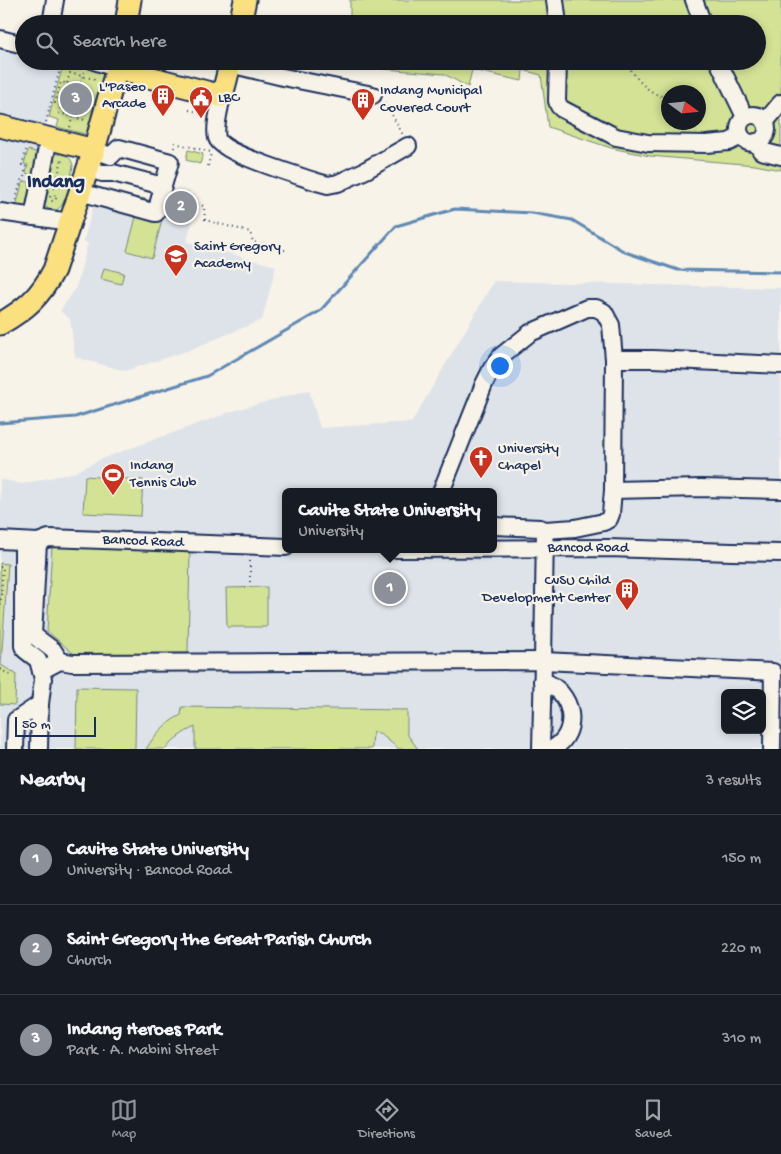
<!DOCTYPE html>
<html lang="en">
<head>
<meta charset="utf-8">
<style>
  body { margin:0; font-family:"Gochi Hand",sans-serif; background:#20242c; color:#f1f3f6 }
  .controls { position:absolute; right:15px; bottom:15px; display:grid; overflow:hidden; border-radius:8px; box-shadow:0 2px 8px #0003 }
  .controls button { width:45px; height:45px; display:grid; place-items:center; padding:0; border:0; border-bottom:1px solid #363941; background:#171b24; color:#f1f3f6; font:25px sans-serif }
  .compass { position:absolute; left:661px; top:85px; width:45px; height:45px; border-radius:50%; background:#171b24; box-shadow:0 2px 8px #0003; rotate:105deg }
  .scale { position:absolute; left:15px; bottom:12px; width:81px; box-sizing:border-box; padding-left:5px; border:2px solid #1b2f5e; border-top:0; font-size:14px; line-height:18px; white-space:nowrap; color:#1b2f5e; -webkit-text-stroke:4px #f7f3e8; paint-order:stroke }
  .you { position:absolute; left:499px; top:365px; width:18px; height:18px; margin:-12px; border:4px solid #fff; border-radius:50%; background:#1a73e8; box-shadow:0 0 0 8px #1a73e833 }
  .badge { display:grid; place-items:center; width:32px; height:32px; border-radius:50%; background:#8c9099; color:#fff; font-size:16px; font-weight:700 }
  .pin { position:absolute; translate:-50% -50%; border:2px solid #fff; box-shadow:0 1px 5px #0006 }
  .popup { position:absolute; left:282px; top:488px; width:215px; height:65px; box-sizing:border-box; display:grid; place-content:center; border-radius:8px; background:#171b24; filter:drop-shadow(0 1px 4px #0005); font-size:16px; white-space:nowrap; color:#9ea1a6 }
  .popup b { font-size:19px; color:#f1f3f6 }
  .popup::after { content:''; position:absolute; left:50%; top:100%; margin-left:-10px; border:10px solid transparent; border-top-color:#171b24 }
  .list { margin:0; padding:0; list-style:none }
  h2 { display:flex; justify-content:space-between; align-items:center; height:65px; margin:0; padding:0 20px; font-size:21px }
  h2 small { font-size:16px; font-weight:400; color:#9ea1a6 }
  .list li { display:grid; grid-template-columns:32px 1fr auto; gap:15px; align-items:center; box-sizing:border-box; height:90px; padding:0 20px; border-top:1px solid #363941 }
  .list b { display:block; font-size:19px; white-space:nowrap }
  .list p { margin:0; font-size:16px; white-space:nowrap; color:#9ea1a6 }
  .list em { font-size:16px; font-style:normal; color:#9ea1a6 }
  .icon { flex:none; width:28px; height:28px; fill:none; stroke:currentColor; stroke-width:2; stroke-linecap:round; stroke-linejoin:round }
  .map { position:relative; flex:none; width:781px; height:749px; overflow:hidden }
  .search { position:absolute; background:#171b24; box-shadow:0 2px 8px #0003; left:15px; right:15px; top:15px; height:55px; display:flex; align-items:center; gap:12px; box-sizing:border-box; padding:0 18px; border-radius:28px; color:#9ea1a6; font-size:19px }
  .sheet { height:335px; background:#171b24 }
  nav { display:flex; justify-content:space-around; align-items:center; box-sizing:border-box; height:70px; border-top:1px solid #363941; background:#171b24; font-size:14px; color:#9ea1a6 }
  nav a { display:grid; justify-items:center; gap:2px }
  nav .on { color:#8c9099 }
  .map>svg:first-child { display:block }
  .built { fill:#dee3e9; fill-rule:evenodd }
  .green { fill:#d3e295; stroke:#77887a; fill-rule:evenodd }
  .lines { fill:none; stroke-linecap:round; stroke-linejoin:round }
  .stream { stroke:#5f88b3; stroke-width:3 }
  .minor-casing { stroke:#1b2f5e; stroke-width:20 }
  .major-casing { stroke:#1b2f5e; stroke-width:25 }
  .path { stroke:#1b2f5e; stroke-width:2; stroke-dasharray:1 4; stroke-linecap:butt }
  .minor { stroke:#f7f3e8; stroke-width:16 }
  .major { stroke:#fbe080; stroke-width:21 }
  .labels { text-anchor:middle; dominant-baseline:central; stroke-width:4.5; stroke-linejoin:round; paint-order:stroke }
  .poi-label { font-size:15px; fill:#1b2f5e; stroke:#f7f3e8; text-anchor:start }
  .street-label { font-size:15px; fill:#1b2f5e; stroke:#f7f3e8 }
  .district-label { font-size:20px; font-weight:bold; fill:#1b2f5e; stroke:#f7f3e8 }
</style>
</head>
<body>
<div class="map">
<svg width="781" height="749" viewBox="0 0 781 749">
  <rect width="100%" height="100%" fill="#f7f3e8"/>
  <filter id="ink" filterUnits="userSpaceOnUse"><feTurbulence type="fractalNoise" baseFrequency=".02" numOctaves="2"/><feDisplacementMap in="SourceGraphic" scale="10" xChannelSelector="R" yChannelSelector="G"/><feConvolveMatrix kernelMatrix="1 2 1 2 8 2 1 2 1" color-interpolation-filters="sRGB"/></filter>
  <g filter="url(#ink)">
    <g class="built">
      <polygon points="0,47 24,52 24,61 63,61 46,127 0,116"/>
      <polygon points="0,137 65,155 71,159 73,166 62,205 57,209 48,208 27,210 0,203"/>
      <polygon points="99,187 194,213 187,242 276,266 262,320 187,351 125,371 75,357 70,319 60,311 76,288 88,243 83,242"/>
      <path d="M494,281L781,288V749H0V479L22,484L76,472L101,459L233,411L309,390L320,428L412,422ZM286,492H494V549H286ZM725,693H762V730H725Z"/>
    </g>
    <g class="green">
      <path d="M350,0H781V170L755,165L650,156L611,148L548,127L541,75L523,70L522,81L472,70L468,87L444,74L385,69L350,61H757V24H350ZM668,92H698V122H668Z"/>
      <polygon points="68,62 106,72 89,135 57,127 59,120 49,117 63,65"/>
      <polygon points="28,150 39,153 33,176 26,173 28,165 24,164"/>
      <polygon points="188,150 203,154 200,164 186,160"/>
      <path d="M57,154C66,153 72,158 73,166C70,179 65,226 44,205L51,159Z"/>
      <polygon points="25,181 31,183 26,203 29,206 27,210 16,207 22,183"/>
      <polygon points="141,198 166,205 152,258 127,251"/>
      <polygon points="104,268 124,273 121,284 101,279"/>
      <polygon points="85,476 143,480 141,516 83,513"/>
      <polygon points="52,546 190,551 188,653 74,654 47,631"/>
      <polygon points="0,563 8,564 1,665 16,674 15,705 0,704"/>
      <polygon points="267,587 267,627 227,627 226,588"/>
      <polygon points="77,687 136,688 135,749 76,749"/>
      <path d="M182,707L407,710V734L418,749H399L383,736L373,731L372,749H195V727C184,732 173,739 166,749H146C156,733 164,724 181,715Z"/>
    </g>
    <g class="lines">
      <polyline class="stream" points="0,423 75,417 207,376 320,311 396,226 455,209 532,213 572,220 625,252 678,270 781,272"/>
      <g class="minor-casing">
        <g id="minor">
          <polyline points="555,0 558,24"/>
          <polyline points="694,0 703,24"/>
          <polyline points="51,24 55,0"/>
          <polyline points="0,39 24,45"/>
          <polyline points="94,61 118,69"/>
          <polyline points="558,61 557,101 559,106 562,109 616,137 648,143 706,144 729,142 741,136"/>
          <polyline points="718,61 745,117"/>
          <polyline points="230,64 283,77 373,95"/>
          <path d="M222,96C220,107 214,127 217,138C221,153 300,176 317,182L328,185L338,183L366,170L408,146"/>
          <circle cx="753" cy="129" r="14"/>
          <polyline points="765,122 781,103"/>
          <polyline points="756,142 761,151 781,156"/>
          <polyline points="88,169 102,173 113,173 163,186 170,162 119,148 111,156 94,150"/>
          <polyline points="80,192 156,213 163,186"/>
          <polyline points="0,212 70,222"/>
          <polyline points="33,217 49,138"/>
          <polyline points="614,359 653,359 781,365"/>
          <polyline points="613,490 701,488 781,490"/>
          <polyline points="441,492 484,384 492,368 501,356 530,333 587,308 596,308 604,312 611,325 614,359 613,490 611,514 609,519 604,522 575,528 545,530"/>
          <polyline points="494,526 540,528 545,530 543,661 541,749"/>
          <path id="s1" d="M0,540L38,542L49,538L286,547"/>
          <polyline points="23,542 23,646 25,650 38,660 43,679 40,704 39,749"/>
          <polyline points="38,542 33,635 53,650 60,661"/>
          <path id="s2" d="M396,549L608,548L732,552L781,553"/>
          <polyline points="41,671 60,661 72,663 543,661 773,672 772,749"/>
          <path d="M542,681C573,690 582,733 552,749"/>
          <polyline points="15,749 16,720 40,704"/>
        </g>
      </g>
      <g class="major-casing">
        <g id="major">
          <polyline points="126,24 130,0"/>
          <polyline points="240,24 245,0"/>
          <polyline points="118,69 222,96 231,61"/>
          <polyline points="0,126 94,150"/>
          <path d="M0,324C26,309 40,297 54,270L94,150L119,61"/>
        </g>
      </g>
      <g class="path">
        <polyline points="618,24 688,21"/>
        <path d="M626,61C632,74 647,93 662,96"/>
        <polyline points="67,83 70,73 98,80"/>
        <polyline points="79,87 61,82 55,103 61,105 59,113 85,120"/>
        <polyline points="78,92 84,71"/>
        <circle cx="78" cy="98" r="6"/>
        <polyline points="385,102 403,135"/>
        <polyline points="124,104 129,105"/>
        <polyline points="62,105 74,108"/>
        <polyline points="195,106 195,109 204,111"/>
        <path d="M74,110C90,111 94,94 80,87"/>
        <polyline points="189,110 206,114"/>
        <polyline points="46,122 62,61"/>
        <polyline points="70,127 75,103"/>
        <polyline points="174,148 175,143 211,152"/>
        <polyline points="208,166 211,153"/>
        <circle cx="56" cy="182" r="6"/>
        <polyline points="58,176 62,159"/>
        <polyline points="24,177 26,166 22,165 26,150"/>
        <circle cx="53" cy="198" r="3"/>
        <polyline points="173,198 204,206 205,220 250,232 253,242 288,251"/>
        <polyline points="16,200 22,176"/>
        <polyline points="0,567 3,567 0,610"/>
        <polyline points="250,587 250,560"/>
        <polyline points="0,669 10,675 14,669"/>
      </g>
      <use href="#minor" class="minor"/>
      <use href="#major" class="major"/>
    </g>
  </g>
  <defs>
    <g id="building-pin" transform="scale(1.25)"><path d="M0 17L-7.5 6A9.5 9.5 0 1 1 7.5 6Z" fill="#c8321e" stroke="#f7f3e8"/><path d="M-4-6H4V6H1V3H-1V6H-4ZM-2.5-4.3h1.7v1.8h-1.7ZM.8-4.3h1.7v1.8H.8ZM-2.5-1h1.7V.8h-1.7ZM.8-1h1.7V.8H.8Z" fill="#fff"/></g>
    <g id="civic-pin" transform="scale(1.25)"><path d="M0 17L-7.5 6A9.5 9.5 0 1 1 7.5 6Z" fill="#c8321e" stroke="#f7f3e8"/><path d="M-.6-6.5H3V-4.5H.6V-3L4-1V1h2V6H-6V1h2V-1L-.6-3ZM-1.2 2.5V6h2.4V2.5Z" fill="#fff"/></g>
    <g id="school-pin" transform="scale(1.25)"><path d="M0 17L-7.5 6A9.5 9.5 0 1 1 7.5 6Z" fill="#c8321e" stroke="#f7f3e8"/><path d="M0-5L7-2L0 1L-7-2ZM-4 1L0 2.5L4 1V4Q0 6-4 4Z" fill="#fff"/></g>
    <g id="church-pin" transform="scale(1.25)"><path d="M0 17L-7.5 6A9.5 9.5 0 1 1 7.5 6Z" fill="#c8321e" stroke="#f7f3e8"/><path d="M-1.2-6h2.4v3.5h3.3v2.4h-3.3V6h-2.4V-.1h-3.3v-2.4h3.3Z" fill="#fff"/></g>
    <g id="stadium-pin" transform="scale(1.25)"><path d="M0 17L-7.5 6A9.5 9.5 0 1 1 7.5 6Z" fill="#c8321e" stroke="#f7f3e8"/><path d="M0-5a6.5 5 0 1 0 0 10a6.5 5 0 1 0 0-10ZM-3.5-1.8h7v3.6h-7Z" fill="#fff"/></g>
  </defs>
  <g fill-rule="evenodd">
    <use href="#building-pin" x="163" y="96"/>
    <use href="#civic-pin" x="201" y="98"/>
    <use href="#building-pin" x="363" y="100"/>
    <use href="#school-pin" x="176" y="256"/>
    <use href="#church-pin" x="481" y="458"/>
    <use href="#stadium-pin" x="113" y="475"/>
    <use href="#building-pin" x="627" y="590"/>
  </g>
  <g class="labels">
    <g class="poi-label">
      <text x="146" y="87" text-anchor="end">L'Paseo<tspan x="146" dy="17">Arcade</tspan></text>
      <text x="380" y="91">Indang Municipal<tspan x="380" dy="17">Covered Court</tspan></text>
      <text x="218" y="98">LBC</text>
      <text x="194" y="247">Saint Gregory<tspan x="194" dy="17">Academy</tspan></text>
      <text x="498" y="449">University<tspan x="498" dy="17">Chapel</tspan></text>
      <text x="130" y="466">Indang<tspan x="130" dy="17">Tennis Club</tspan></text>
      <text x="610" y="581" text-anchor="end">CvSU Child<tspan x="610" dy="17">Development Center</tspan></text>
    </g>
    <g class="street-label">
      <text stroke="none"><textPath href="#s1" startOffset="144">Bancod Road</textPath></text>
      <text stroke="none"><textPath href="#s2" startOffset="192">Bancod Road</textPath></text>
    </g>
    <g class="district-label">
      <text x="56" y="183">Indang</text>
    </g>
  </g>
</svg>
<div class="controls">
<button><svg class="icon" aria-label="layers" viewBox="0 0 24 24"><path d="M12 4l9 5-9 5-9-5zM3 14l9 5 9-5"/></svg></button>
</div>
<svg class="compass" viewBox="-18 -18 36 36"><path d="M0-13l5 13h-10z" fill="#e53935"/><path d="M0 13l5-13h-10z" fill="#9ea1a6"/></svg>
<div class="scale">50 m</div>
<div class="you"></div>
<div class="pin badge" style="left:390px;top:588px">1</div>
<div class="popup"><b>Cavite State University</b>University</div>
<div class="pin badge" style="left:181px;top:207px">2</div>
<div class="pin badge" style="left:76px;top:99px">3</div>
<div class="search"><svg class="icon" aria-label="search" viewBox="0 0 24 24"><circle cx="10" cy="10" r="6"/><path d="M15 15l6 6"/></svg>Search here</div>
</div>
<section class="sheet">
<h2>Nearby<small>3 results</small></h2>
<ul class="list">
<li><span class="badge">1</span><div><b>Cavite State University</b><p>University · Bancod Road</p></div><em>150 m</em></li>
<li><span class="badge">2</span><div><b>Saint Gregory the Great Parish Church</b><p>Church</p></div><em>220 m</em></li>
<li><span class="badge">3</span><div><b>Indang Heroes Park</b><p>Park · A. Mabini Street</p></div><em>310 m</em></li>
</ul>
</section>
<nav>
<a class="on"><svg class="icon" aria-label="map" viewBox="0 0 24 24"><path d="M3 6l6-2 6 2 6-2v14l-6 2-6-2-6 2zM9 4v14M15 6v14"/></svg>Map</a>
<a><svg class="icon" aria-label="directions" viewBox="0 0 24 24"><path d="M12 3l9 9-9 9-9-9zM9 14v-3h6M13 9l2 2-2 2"/></svg>Directions</a>
<a><svg class="icon" aria-label="saved" viewBox="0 0 24 24"><path d="M7 4h10v16l-5-4-5 4z"/></svg>Saved</a>
</nav>
</body>
</html>
